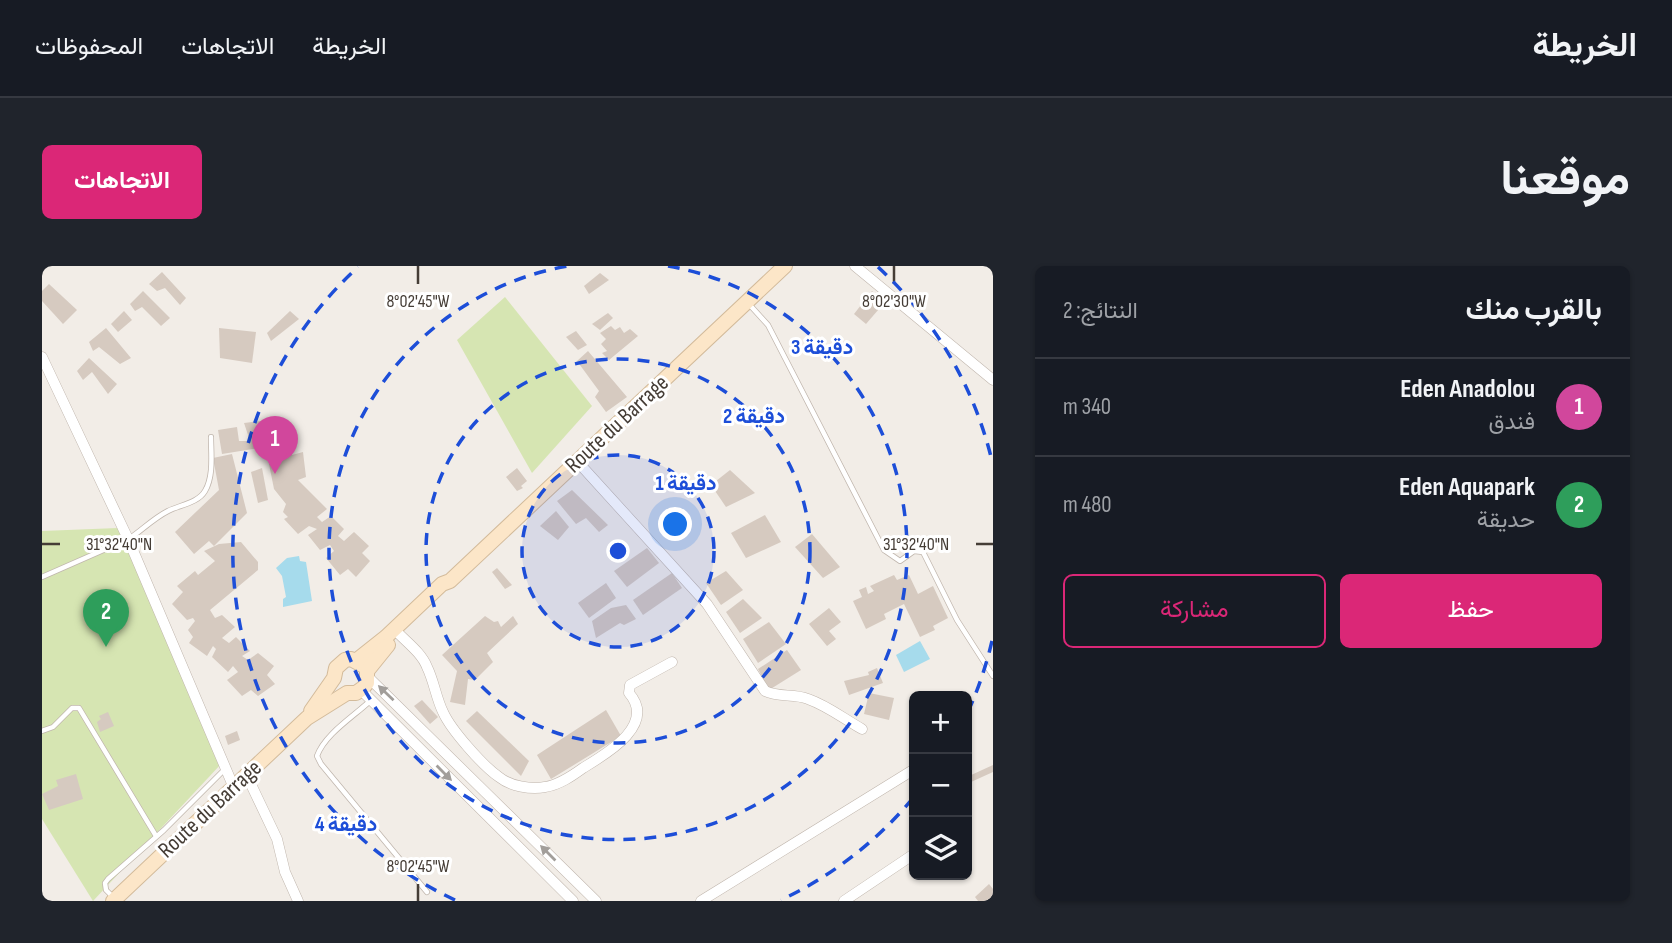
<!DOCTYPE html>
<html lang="ar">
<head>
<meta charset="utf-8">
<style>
  body { margin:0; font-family:"Sofia Sans Condensed",Vazirmatn,sans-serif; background:#20242c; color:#f1f3f6; direction:rtl }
  .controls { position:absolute; right:21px; bottom:21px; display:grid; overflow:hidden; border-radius:10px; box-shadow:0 2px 5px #0004 }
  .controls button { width:63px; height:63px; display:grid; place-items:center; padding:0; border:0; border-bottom:2px solid #363941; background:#171b24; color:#f1f3f6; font:35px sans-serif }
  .you { position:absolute; left:634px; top:259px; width:24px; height:24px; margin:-18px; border:5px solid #fff; border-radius:50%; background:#1a73e8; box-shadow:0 0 0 10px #1a73e833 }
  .badge { display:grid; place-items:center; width:46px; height:46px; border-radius:50%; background:#db2777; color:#fff; font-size:23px; font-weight:700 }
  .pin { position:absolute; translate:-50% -58px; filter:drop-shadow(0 2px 4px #0008) }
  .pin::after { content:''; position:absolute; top:37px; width:24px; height:21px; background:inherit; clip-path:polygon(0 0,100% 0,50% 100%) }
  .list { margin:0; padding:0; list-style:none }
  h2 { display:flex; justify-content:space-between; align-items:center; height:91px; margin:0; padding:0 28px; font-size:30px }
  h2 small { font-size:23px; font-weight:400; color:#9ea1a6 }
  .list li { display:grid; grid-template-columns:46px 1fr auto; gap:21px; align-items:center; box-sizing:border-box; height:98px; padding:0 28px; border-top:2px solid #363941 }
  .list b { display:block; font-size:26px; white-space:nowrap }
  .list p { margin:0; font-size:23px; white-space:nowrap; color:#9ea1a6 }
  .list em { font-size:23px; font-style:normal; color:#9ea1a6 }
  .actions { display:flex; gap:14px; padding:21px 28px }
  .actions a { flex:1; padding:16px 0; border:2px solid #db2777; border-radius:10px; text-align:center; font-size:24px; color:#db2777 }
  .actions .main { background:#db2777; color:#fff }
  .icon { flex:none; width:38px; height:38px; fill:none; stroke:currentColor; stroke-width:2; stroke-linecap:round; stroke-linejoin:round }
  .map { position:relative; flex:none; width:951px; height:635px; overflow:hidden; direction:ltr; border-radius:10px }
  header { display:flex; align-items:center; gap:42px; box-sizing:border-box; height:98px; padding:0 35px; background:#171b24; border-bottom:2px solid #363941 }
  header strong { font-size:33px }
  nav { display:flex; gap:38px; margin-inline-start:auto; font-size:24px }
  .intro { display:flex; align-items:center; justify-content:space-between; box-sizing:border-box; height:168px; padding:0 42px }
  h1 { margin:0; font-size:49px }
  .button { padding:18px 32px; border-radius:10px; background:#db2777; color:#fff; font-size:24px; font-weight:700 }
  main { display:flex; gap:42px; padding:0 42px }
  aside { flex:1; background:#171b24; border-radius:10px; box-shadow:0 2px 5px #0004 }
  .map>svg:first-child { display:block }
  .green { fill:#d6e5b2 }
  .water { fill:#a6dbec }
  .building { fill:#d6cac0 }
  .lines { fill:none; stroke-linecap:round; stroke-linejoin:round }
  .lane-casing { stroke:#c0b6ad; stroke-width:6 }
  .street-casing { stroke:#c0b6ad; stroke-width:11 }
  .secondary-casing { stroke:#d3bb9b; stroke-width:16 }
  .lane { stroke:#fff; stroke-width:4.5 }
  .street { stroke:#fff; stroke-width:10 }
  .secondary { stroke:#fce6c8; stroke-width:14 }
  .oneway { fill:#a29e9a }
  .ticks { fill:none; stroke:#453d36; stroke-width:2.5 }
  .ring { fill:none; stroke:#1d4ed8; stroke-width:3.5; stroke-dasharray:12 9 }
  .labels { text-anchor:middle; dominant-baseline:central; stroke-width:6; stroke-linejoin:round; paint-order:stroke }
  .street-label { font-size:23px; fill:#453d36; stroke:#fff }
  .ticks-label { font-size:18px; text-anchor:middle; fill:#453d36; stroke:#fff; stroke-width:6; stroke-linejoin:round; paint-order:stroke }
  .centre { fill:#1d4ed8; stroke:#fff; stroke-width:3.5 }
  .ring-label { font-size:21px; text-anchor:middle; font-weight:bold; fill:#1d4ed8; stroke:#fff; stroke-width:6; stroke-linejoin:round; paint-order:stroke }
</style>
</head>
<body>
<header>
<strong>الخريطة</strong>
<nav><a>الخريطة</a><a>الاتجاهات</a><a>المحفوظات</a></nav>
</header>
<div class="intro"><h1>موقعنا</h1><a class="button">الاتجاهات</a></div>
<main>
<aside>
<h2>بالقرب منك<small>النتائج: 2</small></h2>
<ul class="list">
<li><span class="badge" style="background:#d1479c">1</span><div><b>Eden Anadolou</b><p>فندق</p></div><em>340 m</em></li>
<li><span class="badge" style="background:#2e9e5b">2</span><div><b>Eden Aquapark</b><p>حديقة</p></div><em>480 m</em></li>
</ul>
<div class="actions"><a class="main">حفظ</a><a>مشاركة</a></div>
</aside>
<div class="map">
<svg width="951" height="635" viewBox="0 0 951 635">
  <rect width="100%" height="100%" fill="#f2ede7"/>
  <g class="green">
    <polygon points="463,31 550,140 490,207 415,74"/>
    <polygon points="76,262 180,497 51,635 0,553 0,265"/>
  </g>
  <g class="water">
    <polygon points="257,290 258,295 264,296 270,335 241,341 241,333 244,331 240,310 234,302 245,292"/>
    <polygon points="878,375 888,393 862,406 854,389"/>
  </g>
  <g class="building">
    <polygon points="120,6 144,32 138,39 123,22 115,25 107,18"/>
    <polygon points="558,7 567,14 547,28 542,20"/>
    <polygon points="7,18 35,44 21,58 0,35 0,25"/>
    <polygon points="101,25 128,52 119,60 100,41 93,45 88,38"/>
    <polygon points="830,25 843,36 824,58 812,48"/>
    <polygon points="82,45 90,54 76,66 69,58"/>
    <polygon points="248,45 257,53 229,75 225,67"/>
    <polygon points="566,47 571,52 558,64 550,58"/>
    <polygon points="569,60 573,64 578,61 582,67 588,63 596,70 567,94 560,87 565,85 559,78 564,73 558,67"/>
    <polygon points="64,62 89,92 78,98 57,81 51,85 47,76"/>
    <polygon points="177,62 214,66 210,97 178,92"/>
    <polygon points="534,65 545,79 536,84 524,71"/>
    <polygon points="546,85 585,131 564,146 553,131 557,125 535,95"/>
    <polygon points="47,92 75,118 66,128 50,106 41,114 35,105"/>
    <polygon points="219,155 221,161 229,160 230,180 180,188 176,164 195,161 197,175 208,175 202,157"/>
    <polygon points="242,177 242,183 250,181 250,189 261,186 264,211 256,214 285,243 275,251 280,256 289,250 302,263 296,270 302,275 312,266 327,280 320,287 328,295 314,311 306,303 298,309 284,292 292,285 288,279 278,284 266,269 275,263 267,260 256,268 242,253 246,251 241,246 244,238 232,223 227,198 239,195 237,183 232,183 232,179"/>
    <polygon points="190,188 205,247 172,280 167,275 152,288 133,266 177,224 171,192"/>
    <polygon points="220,202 226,234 216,237 209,206"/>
    <polygon points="475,202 485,215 479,220 481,222 475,225 464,211"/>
    <polygon points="688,204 713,227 684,241 669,219"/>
    <polygon points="530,224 566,259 557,266 544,252 534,258 515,235"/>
    <polygon points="514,245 527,261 516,274 498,260"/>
    <polygon points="723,249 739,276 704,292 689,267"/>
    <polygon points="770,268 798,301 781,312 753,281"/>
    <polygon points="199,276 216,296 216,304 168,344 173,352 180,349 193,361 180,372 187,377 194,371 208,385 200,390 206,394 216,387 232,400 225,409 233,418 216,430 209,424 200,430 185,414 196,406 191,400 186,406 170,391 174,383 171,380 165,390 147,377 151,371 146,364 153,355 151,352 145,354 130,338 141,326 135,320 153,305 156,309 173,295 162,285 177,278"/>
    <polygon points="605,282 617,297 585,321 572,305"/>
    <polygon points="455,302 470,319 463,323 450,306"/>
    <polygon points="684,305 701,324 679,339 664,317"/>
    <polygon points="630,307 640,322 601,349 591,334"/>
    <polygon points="852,309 855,314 867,309 876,328 891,320 906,352 891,360 893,364 878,371 862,338 842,348 844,353 824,363 811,335 820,331 817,324 824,321 826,328 832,325 828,320"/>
    <polygon points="564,317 574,332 547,352 536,337"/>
    <polygon points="701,333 720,352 698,367 684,346"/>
    <polygon points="584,339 594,353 582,359 578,357 554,372 550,355 569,342"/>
    <polygon points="787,342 799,356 787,365 794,373 785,380 767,358"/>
    <polygon points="443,350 452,356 456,355 459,361 471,350 476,358 445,387 451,396 433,414 426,413 423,439 408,436 415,405 400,389"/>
    <polygon points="727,356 744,378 716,397 701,373"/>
    <polygon points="745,384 759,404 727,424 716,403"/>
    <polygon points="835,402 841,417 807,429 802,415 827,409 826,406"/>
    <polygon points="827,427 852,432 847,454 822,448"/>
    <polygon points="380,434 396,451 388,458 372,440"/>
    <polygon points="564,444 579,470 509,513 495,489"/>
    <polygon points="435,445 487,495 479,510 424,455"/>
    <polygon points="66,446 72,460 58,466 55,456 59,453 57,450"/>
    <polygon points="195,465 198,474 186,479 183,470"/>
    <polygon points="951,499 951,506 929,516 927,510"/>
    <polygon points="34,508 41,533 7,544 0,528 16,520 14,514"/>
    <polygon points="947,618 951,623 951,635 936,635 933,631"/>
  </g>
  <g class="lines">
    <g class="lane-casing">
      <g id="lane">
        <polyline points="706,37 726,59 842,284 858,295 872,285 881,286 915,354 951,410"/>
        <path d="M0,311L66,282C90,277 104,256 126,245C138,239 156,237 163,225C172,210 169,187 169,171"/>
        <path d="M328,435C311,451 283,468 275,490L279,498L385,626"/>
        <polyline points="0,465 11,461 30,442 37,442 114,570"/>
        <polyline points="70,630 64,624 63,617 66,613 122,564 183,503"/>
      </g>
    </g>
    <g class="street-casing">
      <g id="street">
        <polyline points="813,0 951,114"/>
        <polyline points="0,91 87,275 192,522"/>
        <path d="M535,195L665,338L723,425C737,432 752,427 766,433C786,440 802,453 820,463"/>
        <path d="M357,368C367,378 380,388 385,401C392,415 394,432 401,446C409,464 441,500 457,511C468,520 489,524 503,521C517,519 530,510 541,502C564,488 615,459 587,427L588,419L630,396"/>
        <polyline points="326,411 554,635"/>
        <polyline points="319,424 531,635"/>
        <polyline points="205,510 235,573 243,606 256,635"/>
        <polyline points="659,635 871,504"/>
        <polyline points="802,635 872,588"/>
      </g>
    </g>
    <g class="secondary-casing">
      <g id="secondary">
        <polyline points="315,394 344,371 400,318 408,315 743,0"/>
        <polyline points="269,445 292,412 294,402 303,394 309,393 322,400"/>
        <polyline points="71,635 265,452 305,427 314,427 321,422 325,417 325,405 346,379"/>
      </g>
    </g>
    <use href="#lane" class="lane"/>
    <use href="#street" class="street"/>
    <use href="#secondary" class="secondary"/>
  </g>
  <defs><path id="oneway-solid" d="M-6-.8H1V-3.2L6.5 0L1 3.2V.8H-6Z" transform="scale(1.75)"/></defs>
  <g class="oneway">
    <use href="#oneway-solid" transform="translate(344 427) rotate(-136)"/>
    <use href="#oneway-solid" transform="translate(402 507) rotate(45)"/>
    <use href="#oneway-solid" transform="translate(506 587) rotate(-135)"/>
  </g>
  <path class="ticks" d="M376,0V18M852,0V18M0,278H18M934,278H951M376,618V635"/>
  <circle cx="576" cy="285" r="96" fill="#1d4ed8" fill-opacity=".12"/>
  <g class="ring">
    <circle cx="576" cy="285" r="96"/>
    <circle cx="576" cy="285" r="192"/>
    <path d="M626 0A289 289 0 1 1 526 0"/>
    <path d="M950 375A385 385 0 0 1 925 448M871 532A385 385 0 0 1 739 634M413 634A385 385 0 0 1 316 1M836 1A385 385 0 0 1 950 195"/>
  </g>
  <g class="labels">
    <g class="street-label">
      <text transform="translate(575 158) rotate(-43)">Route du Barrage</text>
      <text transform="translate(168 543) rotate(-43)">Route du Barrage</text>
    </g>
  </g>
  <g class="ticks-label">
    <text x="376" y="41">8°02'45"W</text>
    <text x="852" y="41">8°02'30"W</text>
    <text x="77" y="284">31°32'40"N</text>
    <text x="874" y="284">31°32'40"N</text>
    <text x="376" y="606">8°02'45"W</text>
  </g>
  <circle cx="576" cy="285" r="10" class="centre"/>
  <g class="ring-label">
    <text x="780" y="88">3 دقيقة</text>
    <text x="712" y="157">2 دقيقة</text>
    <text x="644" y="224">1 دقيقة</text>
    <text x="304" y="565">4 دقيقة</text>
  </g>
</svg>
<div class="controls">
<button>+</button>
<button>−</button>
<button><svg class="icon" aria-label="layers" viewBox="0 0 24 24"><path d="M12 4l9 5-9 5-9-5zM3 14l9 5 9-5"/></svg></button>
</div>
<div class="you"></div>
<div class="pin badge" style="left:233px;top:208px;background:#d1479c">1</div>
<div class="pin badge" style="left:64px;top:381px;background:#2e9e5b">2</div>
</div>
</main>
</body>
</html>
